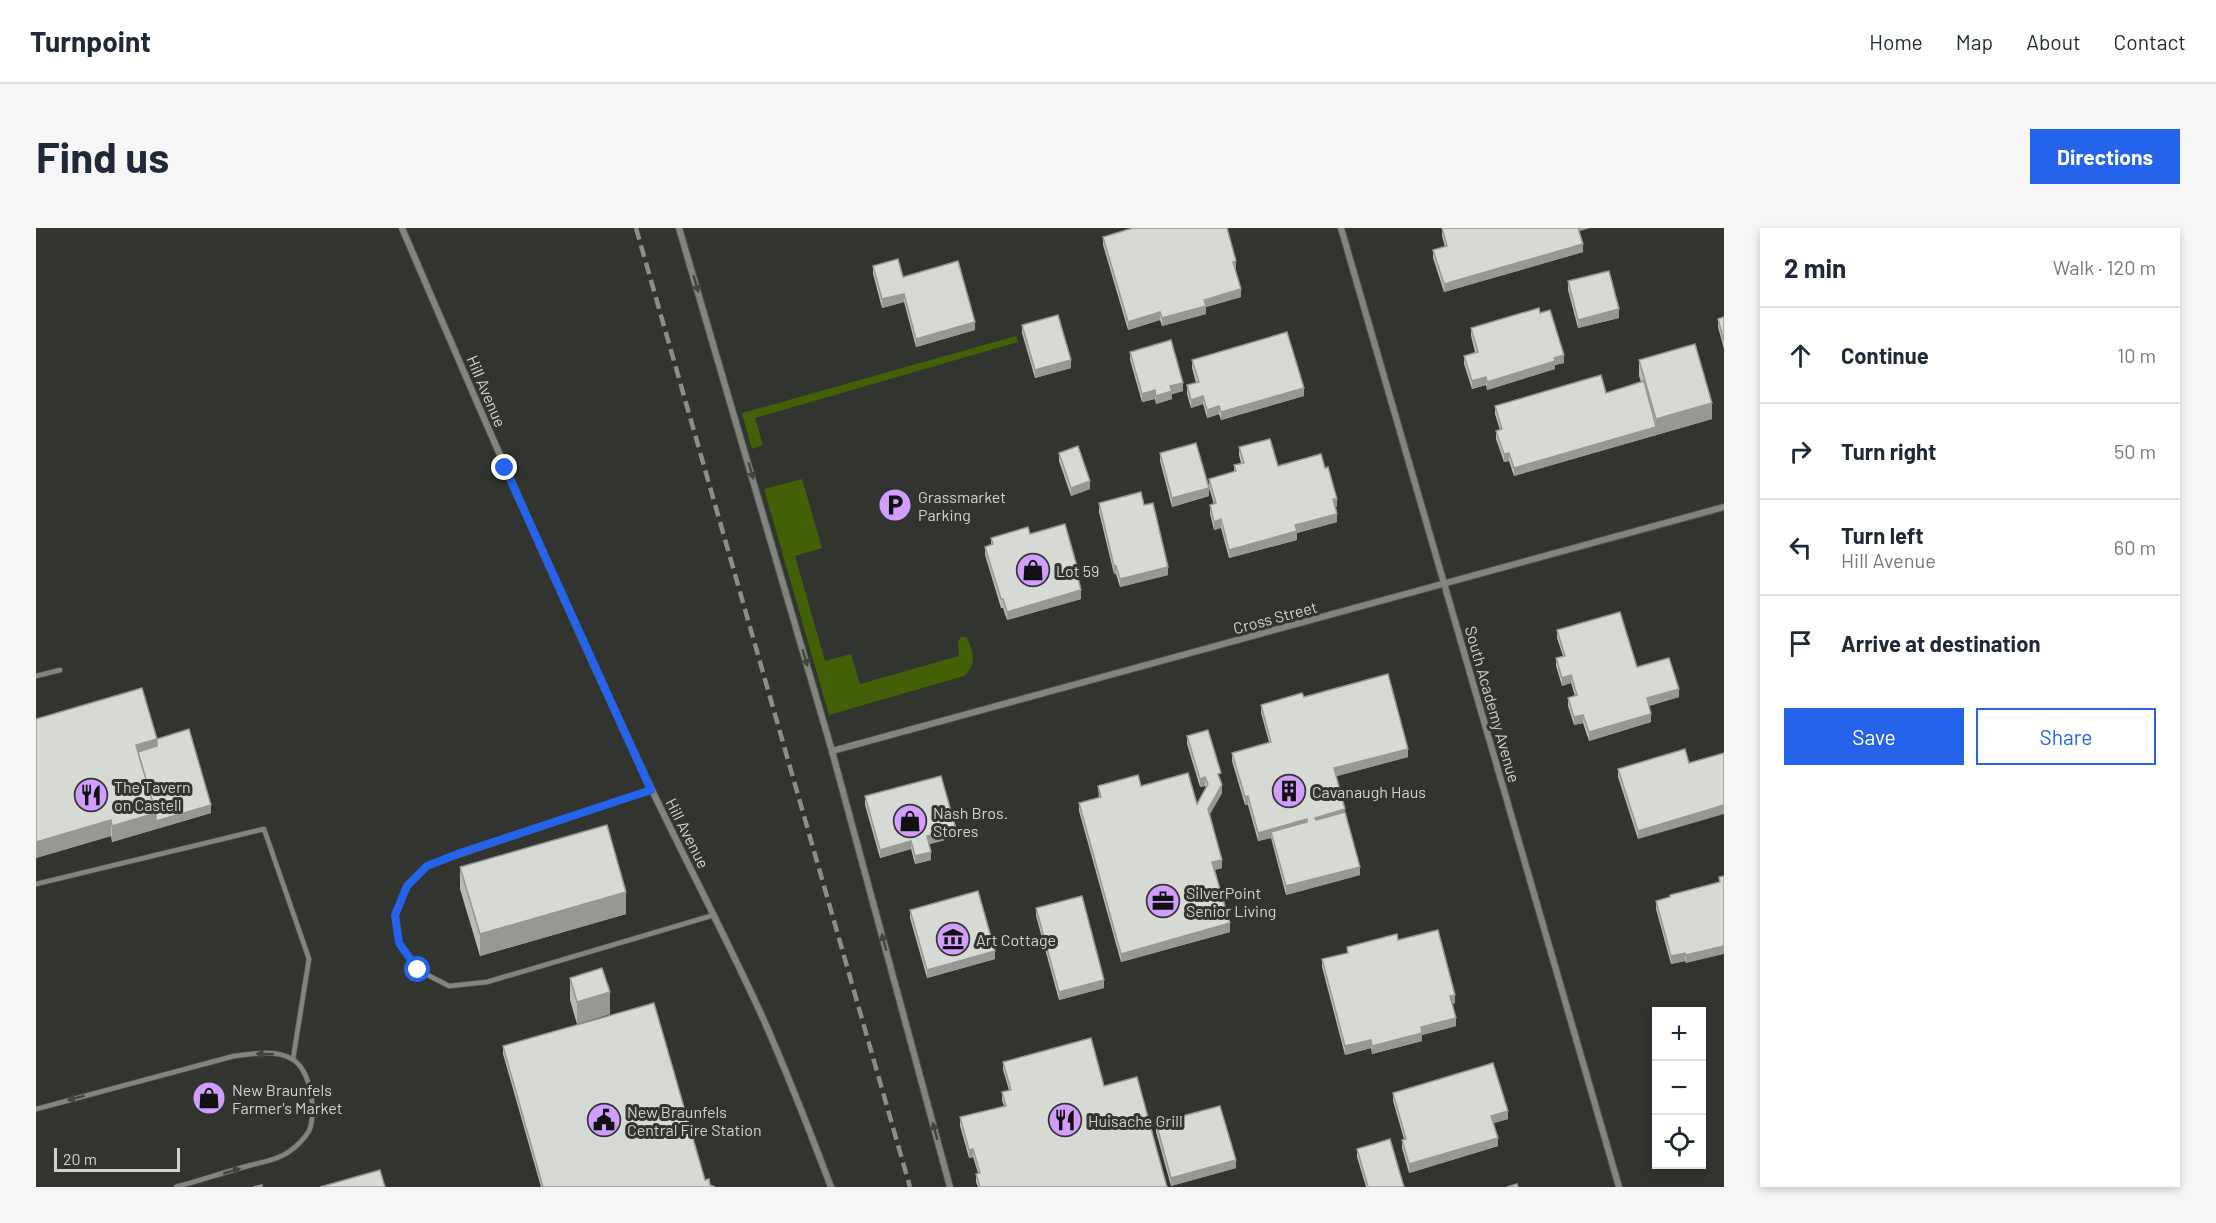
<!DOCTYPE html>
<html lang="en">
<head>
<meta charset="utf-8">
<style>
  body { margin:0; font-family:Barlow,sans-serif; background:#f6f6f7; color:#1f2937 }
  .controls { position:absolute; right:18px; bottom:18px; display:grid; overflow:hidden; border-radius:0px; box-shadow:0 3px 9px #0003 }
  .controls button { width:54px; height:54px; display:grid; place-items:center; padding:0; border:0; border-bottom:2px solid #e0e1e3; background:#fff; color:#1f2937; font:30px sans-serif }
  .scale { position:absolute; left:18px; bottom:15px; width:126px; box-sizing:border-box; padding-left:6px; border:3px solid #d0d2cf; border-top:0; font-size:16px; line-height:21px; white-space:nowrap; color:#d0d2cf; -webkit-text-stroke:4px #323430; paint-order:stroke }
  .stop { position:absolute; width:18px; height:18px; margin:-14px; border:4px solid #2563eb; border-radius:50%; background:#fff }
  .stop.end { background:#2563eb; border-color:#fff; box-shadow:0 2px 6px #0008 }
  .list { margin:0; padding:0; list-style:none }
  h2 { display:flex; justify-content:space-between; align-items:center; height:78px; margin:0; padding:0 24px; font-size:26px }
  h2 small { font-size:20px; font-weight:400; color:#747a83 }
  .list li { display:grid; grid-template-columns:39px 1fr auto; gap:18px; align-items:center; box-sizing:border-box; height:96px; padding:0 24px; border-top:2px solid #e0e1e3 }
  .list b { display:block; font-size:22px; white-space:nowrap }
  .list p { margin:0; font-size:20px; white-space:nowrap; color:#747a83 }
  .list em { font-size:20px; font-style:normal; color:#747a83 }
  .actions { display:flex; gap:12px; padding:18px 24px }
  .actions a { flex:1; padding:14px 0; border:2px solid #2563eb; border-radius:0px; text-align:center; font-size:21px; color:#2563eb }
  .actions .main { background:#2563eb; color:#fff }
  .icon { flex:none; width:33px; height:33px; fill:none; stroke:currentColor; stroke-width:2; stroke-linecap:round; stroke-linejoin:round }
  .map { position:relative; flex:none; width:1688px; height:959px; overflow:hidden; border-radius:0px }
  header { display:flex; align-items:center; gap:36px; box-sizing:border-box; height:84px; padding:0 30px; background:#fff; border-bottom:2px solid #e0e1e3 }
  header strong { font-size:28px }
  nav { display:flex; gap:33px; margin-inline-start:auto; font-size:21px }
  .intro { display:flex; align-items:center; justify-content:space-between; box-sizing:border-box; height:144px; padding:0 36px }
  h1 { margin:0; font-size:42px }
  .button { padding:15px 27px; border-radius:0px; background:#2563eb; color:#fff; font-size:21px; font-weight:700 }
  main { display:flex; gap:36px; padding:0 36px }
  aside { flex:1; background:#fff; border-radius:0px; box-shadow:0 3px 9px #0003 }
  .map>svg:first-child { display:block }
  .green { fill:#426005 }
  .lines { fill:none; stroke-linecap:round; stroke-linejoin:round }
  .lane-casing { stroke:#51524f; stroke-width:6 }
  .street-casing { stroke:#51524f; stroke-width:8 }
  .lane { stroke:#82847f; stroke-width:4.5 }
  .street { stroke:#82847f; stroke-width:6 }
  .rail { stroke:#8b8d8a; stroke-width:4.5; stroke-dasharray:12 6; stroke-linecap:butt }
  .wall { fill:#b9bbb6 }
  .shaded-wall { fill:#969894 }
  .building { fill:#d7d9d4; stroke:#969894; stroke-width:1.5 }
  .oneway { fill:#424440 }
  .route { stroke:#2563eb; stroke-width:8 }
  .labels { text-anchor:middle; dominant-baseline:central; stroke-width:6; stroke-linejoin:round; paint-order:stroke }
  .street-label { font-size:16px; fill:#d0d2cf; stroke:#323430 }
  .poi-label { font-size:16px; fill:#d0d2cf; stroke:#323430; text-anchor:start }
</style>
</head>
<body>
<header>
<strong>Turnpoint</strong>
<nav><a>Home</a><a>Map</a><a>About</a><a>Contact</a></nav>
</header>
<div class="intro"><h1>Find us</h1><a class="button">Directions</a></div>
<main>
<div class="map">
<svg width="1688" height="959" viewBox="0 0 1688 959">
  <rect width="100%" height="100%" fill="#323430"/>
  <g class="green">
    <polygon points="980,108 982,114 719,190 727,217 716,221 706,185"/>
    <path d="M766,251L786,320L759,328L789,433L815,426L824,456L923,428L922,414L925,409H930C938,422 941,437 928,448L793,487L728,261Z"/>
  </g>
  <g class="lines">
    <g class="lane-casing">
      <g id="lane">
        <polyline points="0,448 24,442"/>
        <polyline points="615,562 391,638 371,658 359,687 363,715 382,742 413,758 451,754 678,687"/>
        <polyline points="0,656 228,601 273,731 257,831"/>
        <path d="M0,881L198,828C215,826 240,821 256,831C275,842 281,885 273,903C269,910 260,919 254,923C243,931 228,934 215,937C190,944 165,952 140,959"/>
      </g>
    </g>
    <g class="street-casing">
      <g id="street">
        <path d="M366,0C441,175 516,349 597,522C638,611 685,698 726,788C751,844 773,901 795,959"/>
        <polyline points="643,0 796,523 914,959"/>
        <polyline points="1305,0 1583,959"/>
        <polyline points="796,523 1688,279"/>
      </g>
    </g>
    <use href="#lane" class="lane"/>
    <use href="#street" class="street"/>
    <polyline class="rail" points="600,0 874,959"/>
  </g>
  <g class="wall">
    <polygon points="1096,0 1191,0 1200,41 1199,41 1205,69 1170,79 1170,86 1126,98 1124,92 1092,102 1067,17 1067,9"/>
    <polygon points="1406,0 1543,3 1547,24 1408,64 1397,30 1397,22 1409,19 1406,8"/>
    <polygon points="837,38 867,49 939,102 880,119 868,74 846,80 837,46"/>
    <polygon points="1532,53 1583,90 1542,100 1532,62"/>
    <polygon points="1504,85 1528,135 1519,137 1519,141 1451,162 1450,157 1436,161 1428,136 1428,128 1439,124 1435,108 1435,100"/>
    <polygon points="1688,89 1688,121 1682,99 1682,91"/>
    <polygon points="986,97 1035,140 999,150 986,105"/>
    <polygon points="1094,124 1147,163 1136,166 1136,171 1120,176 1119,171 1106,174 1094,132"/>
    <polygon points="1156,132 1268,168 1185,192 1183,186 1171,190 1167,176 1155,180 1151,166 1151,157 1160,155 1156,140"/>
    <polygon points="1603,132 1676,191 1478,248 1473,233 1468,234 1460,211 1460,203 1464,202 1459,186 1459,178 1570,165 1605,154 1603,148"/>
    <polygon points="1203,219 1242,238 1301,279 1300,279 1301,294 1261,305 1261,312 1193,330 1185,300 1178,302 1174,286 1174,277 1178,276 1173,260 1173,268 1136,279 1124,233 1124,225 1173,258 1173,251 1198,244 1198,237 1205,235 1203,227"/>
    <polygon points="1023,225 1054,261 1035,268 1023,233"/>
    <polygon points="1063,275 1108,277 1132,347 1084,359 1080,346 1078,346 1063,284"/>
    <polygon points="994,306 1045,371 971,392 967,380 965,380 949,327 949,319 955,317 955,310"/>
    <polygon points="1521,402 1601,439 1643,469 1613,478 1615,494 1553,513 1547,495 1538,497 1532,478 1532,470 1539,468 1535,455 1526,458 1520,438 1520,430 1527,428 1521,410"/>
    <polygon points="1268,469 1372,529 1300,548 1324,647 1250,667 1235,610 1222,613 1212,577 1209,577 1196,533 1196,525 1233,514 1225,485 1225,477"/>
    <polygon points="0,491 121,511 175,585 76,614 75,608 0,630"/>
    <polygon points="1151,508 1185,553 1186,565 1174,586 1186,640 1179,642 1194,704 1085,734 1043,583 1043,575 1063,570 1062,558 1105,558 1161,576 1170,560 1169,558 1164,559 1151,516"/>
    <polygon points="1649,521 1602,611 1582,549 1582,541"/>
    <polygon points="829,568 920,609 893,616 895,632 879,636 875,621 844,630 829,577"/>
    <polygon points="424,639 590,686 444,728 424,661"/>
    <polygon points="1688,648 1650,735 1649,733 1635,736 1620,681 1620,673 1683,655 1683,649"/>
    <polygon points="1000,680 1068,760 1023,772 1000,688"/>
    <polygon points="874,682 959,731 891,750 874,690"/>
    <polygon points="1311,719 1419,775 1416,776 1420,798 1386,807 1386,813 1336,826 1335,820 1309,827 1286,739 1286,731 1311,725"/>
    <polygon points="534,750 574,786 541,796 534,772"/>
    <polygon points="467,818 669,952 674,957 679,959 505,959 467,826"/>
    <polygon points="967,834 1068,858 1131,959 942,959 940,954 940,946 942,945 937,929 933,930 924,898 924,889 968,878 966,872 966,864 973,862 967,842"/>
    <polygon points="1357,865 1472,891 1457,895 1462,918 1373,945 1366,920 1366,912 1368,911 1357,873"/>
    <polygon points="1120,895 1200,940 1135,958 1120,904"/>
    <polygon points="1321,921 1368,959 1330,959 1321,929"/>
  </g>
  <g class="shaded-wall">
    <polygon points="1541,0 1554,0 1541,4"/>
    <polygon points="1547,16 1547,24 1408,64 1408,56"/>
    <polygon points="1200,33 1200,41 1197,42 1197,34"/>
    <polygon points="1205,61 1205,69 1170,79 1170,86 1126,98 1126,90 1168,72"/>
    <polygon points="868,66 868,74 846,80 846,71"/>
    <polygon points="1583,81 1583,90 1542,100 1542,92"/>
    <polygon points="1124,84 1124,92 1092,102 1092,94"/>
    <polygon points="939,94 939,102 880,119 880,111"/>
    <polygon points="1528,127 1528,135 1519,137 1519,141 1451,162 1451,154"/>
    <polygon points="1035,132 1035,140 999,150 999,142"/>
    <polygon points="1450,149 1450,157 1436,161 1436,153"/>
    <polygon points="1147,155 1147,163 1136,166 1136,171 1120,176 1120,168 1134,158"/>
    <polygon points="1268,160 1268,168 1185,192 1185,184"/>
    <polygon points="1119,162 1119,171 1106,174 1106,166"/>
    <polygon points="1167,168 1167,176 1155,180 1155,172"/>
    <polygon points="1676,175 1676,191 1478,248 1478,240 1620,199 1620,191"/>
    <polygon points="1183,178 1183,186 1171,190 1171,182"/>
    <polygon points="1473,225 1473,233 1468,234 1468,226"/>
    <polygon points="1054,253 1054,261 1035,268 1035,260"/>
    <polygon points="1173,260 1173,268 1136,279 1136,270"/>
    <rect x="1297" y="271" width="4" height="8"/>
    <polygon points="1301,286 1301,294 1261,305 1261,312 1193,330 1193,322 1259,297"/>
    <polygon points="1185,291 1185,300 1178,302 1178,294"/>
    <rect x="1078" y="338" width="2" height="8"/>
    <polygon points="1132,339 1132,347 1084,359 1084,351"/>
    <polygon points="1045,362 1045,371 971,392 971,384"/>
    <polygon points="1535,447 1535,455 1526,458 1526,450"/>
    <polygon points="1643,461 1643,469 1611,478 1611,470"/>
    <polygon points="1615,486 1615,494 1553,513 1553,504"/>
    <polygon points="1547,487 1547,495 1538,497 1538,489"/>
    <polygon points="121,511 121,526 102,532 100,517"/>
    <polygon points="1372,521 1372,529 1298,549 1298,540"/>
    <polygon points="1169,549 1169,558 1164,559 1164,551"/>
    <polygon points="1186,557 1186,565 1172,589 1172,581"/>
    <polygon points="1212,568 1212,577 1209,577 1209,569"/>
    <polygon points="175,577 175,585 76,614 76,598 120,585"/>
    <polygon points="1688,577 1688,586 1602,611 1602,603"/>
    <polygon points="1309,581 1309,590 1279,598 1279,590"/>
    <polygon points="1271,591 1271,600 1235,604 1235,610 1222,613 1222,605"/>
    <polygon points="75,592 75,608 0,630 0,614"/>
    <polygon points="920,601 920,609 891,617 891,608"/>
    <polygon points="875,613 875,621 844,630 844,622"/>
    <polygon points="895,624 895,632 879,636 879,628"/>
    <polygon points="1186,632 1186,640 1176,642 1176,634"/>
    <polygon points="1324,639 1324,647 1250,667 1250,658"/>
    <polygon points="590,664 590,686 444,728 444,706"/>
    <polygon points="1194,695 1194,704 1085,734 1085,726"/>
    <polygon points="1688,718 1688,726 1650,735 1650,727"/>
    <polygon points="959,723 959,731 891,750 891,742"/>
    <polygon points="1649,725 1649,733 1635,736 1635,728"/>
    <polygon points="1068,752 1068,760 1023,772 1023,764"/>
    <polygon points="574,764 574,786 541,796 541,774"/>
    <polygon points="1419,767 1419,775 1414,776 1414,768"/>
    <polygon points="1420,790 1420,798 1386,807 1386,813 1336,826 1336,818 1385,799"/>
    <polygon points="1335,812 1335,820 1309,827 1309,818"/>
    <polygon points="1472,883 1472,891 1455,896 1455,888"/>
    <polygon points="1462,910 1462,918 1373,945 1373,936"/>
    <polygon points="937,921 937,929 933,930 933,922"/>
    <polygon points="1200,932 1200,940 1135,958 1135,950"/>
  </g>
  <g class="building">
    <polygon points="1097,0 1191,0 1200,33 1197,34 1205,61 1168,72 1170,78 1126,90 1124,84 1092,94 1067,9"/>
    <polygon points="1406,0 1542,0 1547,16 1408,56 1397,22 1411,18"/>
    <polygon points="862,31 867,49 922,33 939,94 880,111 868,66 846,71 837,38"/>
    <polygon points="1573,43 1583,81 1542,92 1532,53"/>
    <polygon points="1503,80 1504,85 1514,82 1528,127 1518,130 1519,133 1451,154 1450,149 1436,153 1428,128 1442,124 1435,100"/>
    <polygon points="1022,87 1035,132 999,142 986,97"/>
    <polygon points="1688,89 1688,113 1682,91"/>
    <polygon points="1251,104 1268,160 1185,184 1183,178 1171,182 1167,168 1155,172 1151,157 1163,154 1156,132"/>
    <polygon points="1135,112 1147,155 1134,158 1136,163 1120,168 1119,162 1106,166 1094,124"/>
    <polygon points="1659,116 1676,175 1620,191 1603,132"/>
    <polygon points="1565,147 1570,165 1608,153 1620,199 1478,240 1473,225 1468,226 1460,203 1466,201 1459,178"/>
    <polygon points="1234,211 1242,238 1285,226 1289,240 1292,239 1301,271 1297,271 1301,286 1259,297 1261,303 1193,322 1185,291 1178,294 1174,277 1180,275 1173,251 1200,243 1198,237 1208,235 1203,219"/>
    <polygon points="1160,215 1173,260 1136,270 1124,225"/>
    <polygon points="1042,218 1054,253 1035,260 1023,225"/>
    <polygon points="1105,264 1108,277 1117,275 1132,339 1084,351 1080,338 1078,338 1063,275"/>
    <polygon points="1029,296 1044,349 1042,350 1045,362 971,384 967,371 965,371 949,319 957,316 955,310 992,299 994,306"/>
    <polygon points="1584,384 1601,439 1633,430 1643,461 1611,470 1615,486 1553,504 1547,487 1538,489 1532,470 1541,467 1535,447 1526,450 1520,430 1529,428 1521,402"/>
    <polygon points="1352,446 1372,521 1298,540 1309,581 1279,590 1280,592 1309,584 1324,639 1250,658 1235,604 1271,594 1271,591 1222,605 1212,568 1209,569 1196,525 1235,514 1225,477 1266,465 1268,469"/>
    <polygon points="106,460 121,511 100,517 120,585 76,598 75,592 0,614 0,491"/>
    <polygon points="153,501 175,577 120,593 120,585 102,524 121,518 121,511"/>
    <polygon points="1172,502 1185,545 1182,546 1186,557 1172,581 1186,632 1176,634 1194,695 1085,726 1043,575 1065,569 1062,558 1102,547 1105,558 1152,545 1161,576 1172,556 1169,549 1164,551 1151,508"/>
    <polygon points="1649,521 1653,535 1688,525 1688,577 1602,603 1582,541"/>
    <polygon points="905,548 920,601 891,608 895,624 879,628 875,613 844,622 829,568"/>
    <polygon points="571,597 590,664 444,706 424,639"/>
    <polygon points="1688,648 1688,718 1650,727 1649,725 1635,728 1620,673 1634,669 1634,667 1684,654 1683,649"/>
    <polygon points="942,663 959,723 891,742 874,682"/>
    <polygon points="1046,668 1068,752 1023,764 1000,680"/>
    <polygon points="1402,702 1419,767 1414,768 1420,790 1385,799 1386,805 1336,818 1335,812 1309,818 1286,731 1312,725 1311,719 1361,706 1362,712"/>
    <polygon points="566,740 574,764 541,774 534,750"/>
    <polygon points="618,775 669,952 673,951 674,957 679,959 507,959 467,818"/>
    <polygon points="1055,810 1068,858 1101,849 1131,959 944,959 940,946 944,945 937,921 933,922 924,889 970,878 966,864 975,862 967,834"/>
    <polygon points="1457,835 1472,883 1455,888 1462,910 1373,936 1366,912 1370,911 1357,865"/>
    <polygon points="1184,878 1200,932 1135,950 1120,895"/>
    <polygon points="1354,911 1368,959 1332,959 1321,921"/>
    <polygon points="344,942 349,959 284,959"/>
    <polygon points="1481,956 1482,959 1471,959"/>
    <polygon points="226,957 226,959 217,959"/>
  </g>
  <defs><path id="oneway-solid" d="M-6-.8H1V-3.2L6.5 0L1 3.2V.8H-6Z" transform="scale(1.5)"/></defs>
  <g class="oneway">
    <use href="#oneway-solid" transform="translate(660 56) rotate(74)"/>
    <use href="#oneway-solid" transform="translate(715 243) rotate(74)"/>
    <use href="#oneway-solid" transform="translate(769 430) rotate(74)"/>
    <use href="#oneway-solid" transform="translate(848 714) rotate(-105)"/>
    <use href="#oneway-solid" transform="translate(229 826) rotate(-179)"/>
    <use href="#oneway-solid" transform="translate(40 870) rotate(165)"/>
    <use href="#oneway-solid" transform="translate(899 903) rotate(-105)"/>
    <use href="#oneway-solid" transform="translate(196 943) rotate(-16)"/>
  </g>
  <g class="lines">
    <polyline class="route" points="382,742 363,715 359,687 371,658 391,638 424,625 615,562 469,240"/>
  </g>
  <defs>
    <g id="parking-disc" transform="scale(1.725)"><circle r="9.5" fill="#d19dfe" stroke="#323430"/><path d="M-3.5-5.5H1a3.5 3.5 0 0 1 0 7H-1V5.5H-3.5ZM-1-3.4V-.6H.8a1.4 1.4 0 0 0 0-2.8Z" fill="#111"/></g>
    <g id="shop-disc" transform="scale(1.725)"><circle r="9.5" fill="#d19dfe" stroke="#323430"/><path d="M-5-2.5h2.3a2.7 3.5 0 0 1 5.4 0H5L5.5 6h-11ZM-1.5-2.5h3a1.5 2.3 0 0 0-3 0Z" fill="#111"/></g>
    <g id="building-disc" transform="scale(1.725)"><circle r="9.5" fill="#d19dfe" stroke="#323430"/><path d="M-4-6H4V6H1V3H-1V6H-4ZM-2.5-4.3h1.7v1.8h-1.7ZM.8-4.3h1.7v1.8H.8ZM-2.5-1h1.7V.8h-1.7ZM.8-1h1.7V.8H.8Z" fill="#111"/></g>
    <g id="restaurant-disc" transform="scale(1.725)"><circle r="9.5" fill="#d19dfe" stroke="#323430"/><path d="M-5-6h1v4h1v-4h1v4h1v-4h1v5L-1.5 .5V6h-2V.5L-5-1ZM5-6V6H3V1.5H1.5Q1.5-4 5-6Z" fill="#111"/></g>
    <g id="office-disc" transform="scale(1.725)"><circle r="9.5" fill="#d19dfe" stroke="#323430"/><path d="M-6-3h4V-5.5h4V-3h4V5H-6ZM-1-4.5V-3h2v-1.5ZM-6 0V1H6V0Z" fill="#111"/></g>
    <g id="museum-disc" transform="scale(1.725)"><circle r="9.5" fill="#d19dfe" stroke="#323430"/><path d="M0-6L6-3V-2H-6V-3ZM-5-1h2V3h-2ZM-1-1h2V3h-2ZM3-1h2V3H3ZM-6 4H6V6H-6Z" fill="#111"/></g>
    <g id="civic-disc" transform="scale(1.725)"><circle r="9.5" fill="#d19dfe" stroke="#323430"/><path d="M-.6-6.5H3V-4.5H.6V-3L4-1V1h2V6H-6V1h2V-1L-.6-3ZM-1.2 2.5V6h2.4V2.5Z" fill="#111"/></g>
  </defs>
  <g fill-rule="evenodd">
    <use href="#parking-disc" x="859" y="277"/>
    <use href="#shop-disc" x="997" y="342"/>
    <use href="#building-disc" x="1253" y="563"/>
    <use href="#restaurant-disc" x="55" y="567"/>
    <use href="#shop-disc" x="874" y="593"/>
    <use href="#office-disc" x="1127" y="673"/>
    <use href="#museum-disc" x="917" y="711"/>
    <use href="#shop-disc" x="173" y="870"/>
    <use href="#civic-disc" x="568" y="892"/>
    <use href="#restaurant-disc" x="1029" y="892"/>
  </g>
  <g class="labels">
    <g class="street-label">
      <text transform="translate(451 163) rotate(67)">Hill Avenue</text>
      <text transform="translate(1239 389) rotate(-15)">Cross Street</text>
      <text transform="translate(1457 476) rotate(74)">South Academy Avenue</text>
      <text transform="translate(652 605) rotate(63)">Hill Avenue</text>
    </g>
    <g class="poi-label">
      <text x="882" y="268">Grassmarket<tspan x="882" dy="18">Parking</tspan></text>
      <text x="1020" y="342">Lot 59</text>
      <text x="78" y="558">The Tavern<tspan x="78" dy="18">on Castell</tspan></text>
      <text x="1276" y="563">Cavanaugh Haus</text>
      <text x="897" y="584">Nash Bros.<tspan x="897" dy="18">Stores</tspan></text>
      <text x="1150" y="664">SilverPoint<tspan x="1150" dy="18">Senior Living</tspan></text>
      <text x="940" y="711">Art Cottage</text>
      <text x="196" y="861">New Braunfels<tspan x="196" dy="18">Farmer's Market</tspan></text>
      <text x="591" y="883">New Braunfels<tspan x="591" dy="18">Central Fire Station</tspan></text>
      <text x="1052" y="892">Huisache Grill</text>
    </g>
  </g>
</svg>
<div class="controls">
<button>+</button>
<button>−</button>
<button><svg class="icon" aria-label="locate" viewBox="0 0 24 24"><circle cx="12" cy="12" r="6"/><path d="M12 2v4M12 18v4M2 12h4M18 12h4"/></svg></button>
</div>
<div class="scale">20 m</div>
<div class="stop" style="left:382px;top:742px"></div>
<div class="stop end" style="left:469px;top:240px"></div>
</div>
<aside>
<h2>2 min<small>Walk · 120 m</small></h2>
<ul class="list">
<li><svg class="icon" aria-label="ahead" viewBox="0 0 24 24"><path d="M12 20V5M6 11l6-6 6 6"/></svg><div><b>Continue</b></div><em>10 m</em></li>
<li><svg class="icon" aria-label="right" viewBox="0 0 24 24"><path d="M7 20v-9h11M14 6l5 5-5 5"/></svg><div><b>Turn right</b></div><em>50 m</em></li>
<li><svg class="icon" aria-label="left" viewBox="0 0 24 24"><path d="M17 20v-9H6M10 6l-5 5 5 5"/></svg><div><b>Turn left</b><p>Hill Avenue</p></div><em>60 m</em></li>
<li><svg class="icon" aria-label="arrive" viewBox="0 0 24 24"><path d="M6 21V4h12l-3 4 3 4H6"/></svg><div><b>Arrive at destination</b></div></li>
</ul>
<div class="actions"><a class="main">Save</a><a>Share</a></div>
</aside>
</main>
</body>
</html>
